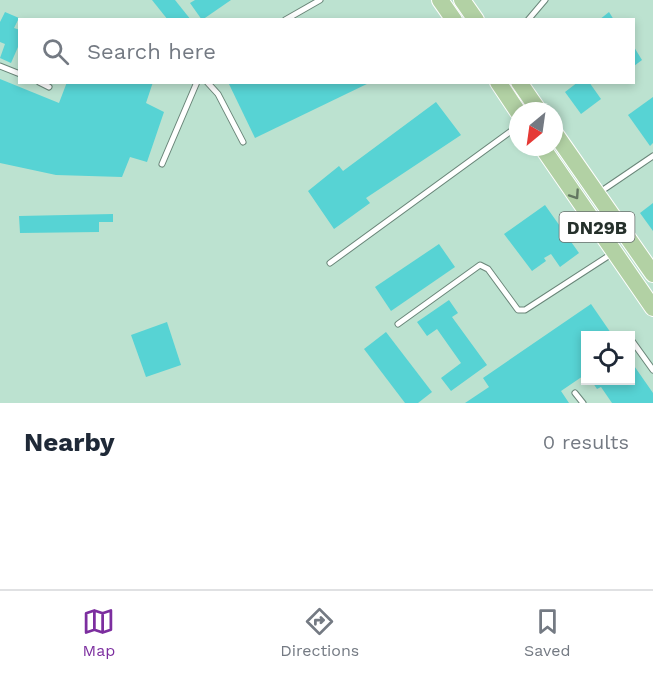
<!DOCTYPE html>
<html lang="en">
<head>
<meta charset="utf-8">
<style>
  body { margin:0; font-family:"Work Sans",sans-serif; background:#f6f6f7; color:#1f2937 }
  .controls { position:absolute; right:18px; bottom:18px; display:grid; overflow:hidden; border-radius:0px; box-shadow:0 3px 9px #0003 }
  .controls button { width:54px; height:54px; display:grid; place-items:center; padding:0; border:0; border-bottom:2px solid #e0e1e3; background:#fff; color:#1f2937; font:30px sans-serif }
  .compass { position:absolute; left:509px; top:102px; width:54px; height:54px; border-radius:50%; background:#fff; box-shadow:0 3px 9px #0003; rotate:209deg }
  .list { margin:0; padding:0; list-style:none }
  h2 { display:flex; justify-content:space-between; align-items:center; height:78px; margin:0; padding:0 24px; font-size:26px }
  h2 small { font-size:20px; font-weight:400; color:#747a83 }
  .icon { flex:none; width:33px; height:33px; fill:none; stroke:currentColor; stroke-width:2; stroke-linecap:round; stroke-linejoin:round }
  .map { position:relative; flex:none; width:653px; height:403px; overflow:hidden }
  .search { position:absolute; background:#fff; box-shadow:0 3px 9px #0003; left:18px; right:18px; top:18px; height:66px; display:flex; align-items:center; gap:15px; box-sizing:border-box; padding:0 21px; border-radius:0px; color:#747a83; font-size:22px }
  .sheet { height:186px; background:#fff }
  nav { display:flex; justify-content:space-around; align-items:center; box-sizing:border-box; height:84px; border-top:2px solid #e0e1e3; background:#fff; font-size:16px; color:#747a83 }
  nav a { display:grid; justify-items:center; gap:3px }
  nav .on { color:#7c2e9f }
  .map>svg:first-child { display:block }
  .built { fill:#bce2d0; fill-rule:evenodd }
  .building { fill:#57d3d4 }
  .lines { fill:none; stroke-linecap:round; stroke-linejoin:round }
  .service-casing { stroke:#6a8679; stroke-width:7 }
  .primary-casing { stroke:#fff; stroke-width:18 }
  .service { stroke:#fff; stroke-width:5 }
  .primary { stroke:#b2d1a4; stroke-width:16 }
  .oneway { stroke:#647861 }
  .labels { text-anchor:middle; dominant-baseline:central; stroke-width:4.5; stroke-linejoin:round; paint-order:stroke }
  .shield { fill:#fff; stroke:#666e6b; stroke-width:1.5 }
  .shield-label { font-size:18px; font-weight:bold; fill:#25302b }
</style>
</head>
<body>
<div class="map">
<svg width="653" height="403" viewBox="0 0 653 403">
  <rect width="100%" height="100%" fill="#cfeddf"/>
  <path class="built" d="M0,0H653V403H0ZM20,20H634V82H20ZM518,111H554V147H518ZM586,336H630V380H586Z"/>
  <g class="building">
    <polygon points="152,0 175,0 191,20 168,20"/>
    <polygon points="195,0 231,0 202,20 190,3"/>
    <polygon points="5,12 19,18 14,28 20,30 20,48 18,47 11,63 0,58 5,44 0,42 0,22"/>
    <polygon points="609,12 614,20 599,20"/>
    <polygon points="634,47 642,60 634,66"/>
    <polygon points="0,79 59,103 67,82 153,82 146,103 164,112 147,162 130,157 122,177 56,175 0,163"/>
    <polygon points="228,82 371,82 255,138"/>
    <polygon points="578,82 589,82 601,99 581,114 565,92"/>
    <polygon points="653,97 653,143 650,146 628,115"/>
    <polygon points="436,102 461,135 366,198 370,203 334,229 308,191 339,166 343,171"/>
    <polygon points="653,203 653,231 640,213"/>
    <polygon points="545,205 579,253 560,267 551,254 544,258 546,261 532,271 504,234"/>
    <polygon points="113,214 113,222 99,222 99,232 20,233 19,216"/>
    <polygon points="439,244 455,267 391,311 375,287"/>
    <polygon points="449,300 458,313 452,317 487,365 451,391 441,378 461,363 437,329 427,336 417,322"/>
    <polygon points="591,304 613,336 586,336 586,374 561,391 569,403 465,403 489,387 483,378"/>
    <polygon points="167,322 181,365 146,377 131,335"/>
    <polygon points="386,332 432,392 418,403 405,403 364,349"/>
    <polygon points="630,360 653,393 653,403 612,403 601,387 597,389 591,380 630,380"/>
  </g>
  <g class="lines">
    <g class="service-casing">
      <g id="service">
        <polyline points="285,20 320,0"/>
        <polyline points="528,20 545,0"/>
        <polyline points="0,66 20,74"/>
        <polyline points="39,82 49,87"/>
        <polyline points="207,82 218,94 243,142"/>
        <polyline points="162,164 197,82"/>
        <polyline points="600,192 653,156"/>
        <polyline points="330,263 518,126"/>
        <polyline points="398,324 480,265 488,269 518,310 525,310 613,253"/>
        <polyline points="630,338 653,370"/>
        <polyline points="575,393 583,403"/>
      </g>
    </g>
    <g class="primary-casing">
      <g id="primary">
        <polyline points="440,0 454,20"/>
        <polyline points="462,0 476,20"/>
        <polyline points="498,82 518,112"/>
        <polyline points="519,82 539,111"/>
        <polyline points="554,132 653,274"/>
        <polyline points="542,147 653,308"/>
      </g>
    </g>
    <use href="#service" class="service"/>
    <use href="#primary" class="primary"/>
  </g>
  <defs><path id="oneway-chevron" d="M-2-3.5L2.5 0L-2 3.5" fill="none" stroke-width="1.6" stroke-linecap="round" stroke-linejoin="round" transform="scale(1.5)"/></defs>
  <use class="oneway" href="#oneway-chevron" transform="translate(575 195) rotate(56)"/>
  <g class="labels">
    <rect class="shield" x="559.5" y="212" width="75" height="30" rx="4.5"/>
    <g class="shield-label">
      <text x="597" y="227">DN29B</text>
    </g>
  </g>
</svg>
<div class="controls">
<button><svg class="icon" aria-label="locate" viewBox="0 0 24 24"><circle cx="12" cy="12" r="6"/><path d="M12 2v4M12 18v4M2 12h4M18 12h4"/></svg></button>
</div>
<svg class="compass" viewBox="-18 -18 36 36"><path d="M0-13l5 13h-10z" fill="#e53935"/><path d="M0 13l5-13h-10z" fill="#747a83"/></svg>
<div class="search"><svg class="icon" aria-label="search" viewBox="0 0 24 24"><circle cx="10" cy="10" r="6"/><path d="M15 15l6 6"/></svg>Search here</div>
</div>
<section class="sheet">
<h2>Nearby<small>0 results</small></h2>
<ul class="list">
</ul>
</section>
<nav>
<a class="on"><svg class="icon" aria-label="map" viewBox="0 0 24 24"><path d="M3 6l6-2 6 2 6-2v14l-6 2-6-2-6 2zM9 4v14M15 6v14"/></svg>Map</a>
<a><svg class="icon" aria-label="directions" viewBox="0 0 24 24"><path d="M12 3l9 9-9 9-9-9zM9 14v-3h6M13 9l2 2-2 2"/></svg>Directions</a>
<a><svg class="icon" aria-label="saved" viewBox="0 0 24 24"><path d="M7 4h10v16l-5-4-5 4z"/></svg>Saved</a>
</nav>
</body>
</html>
